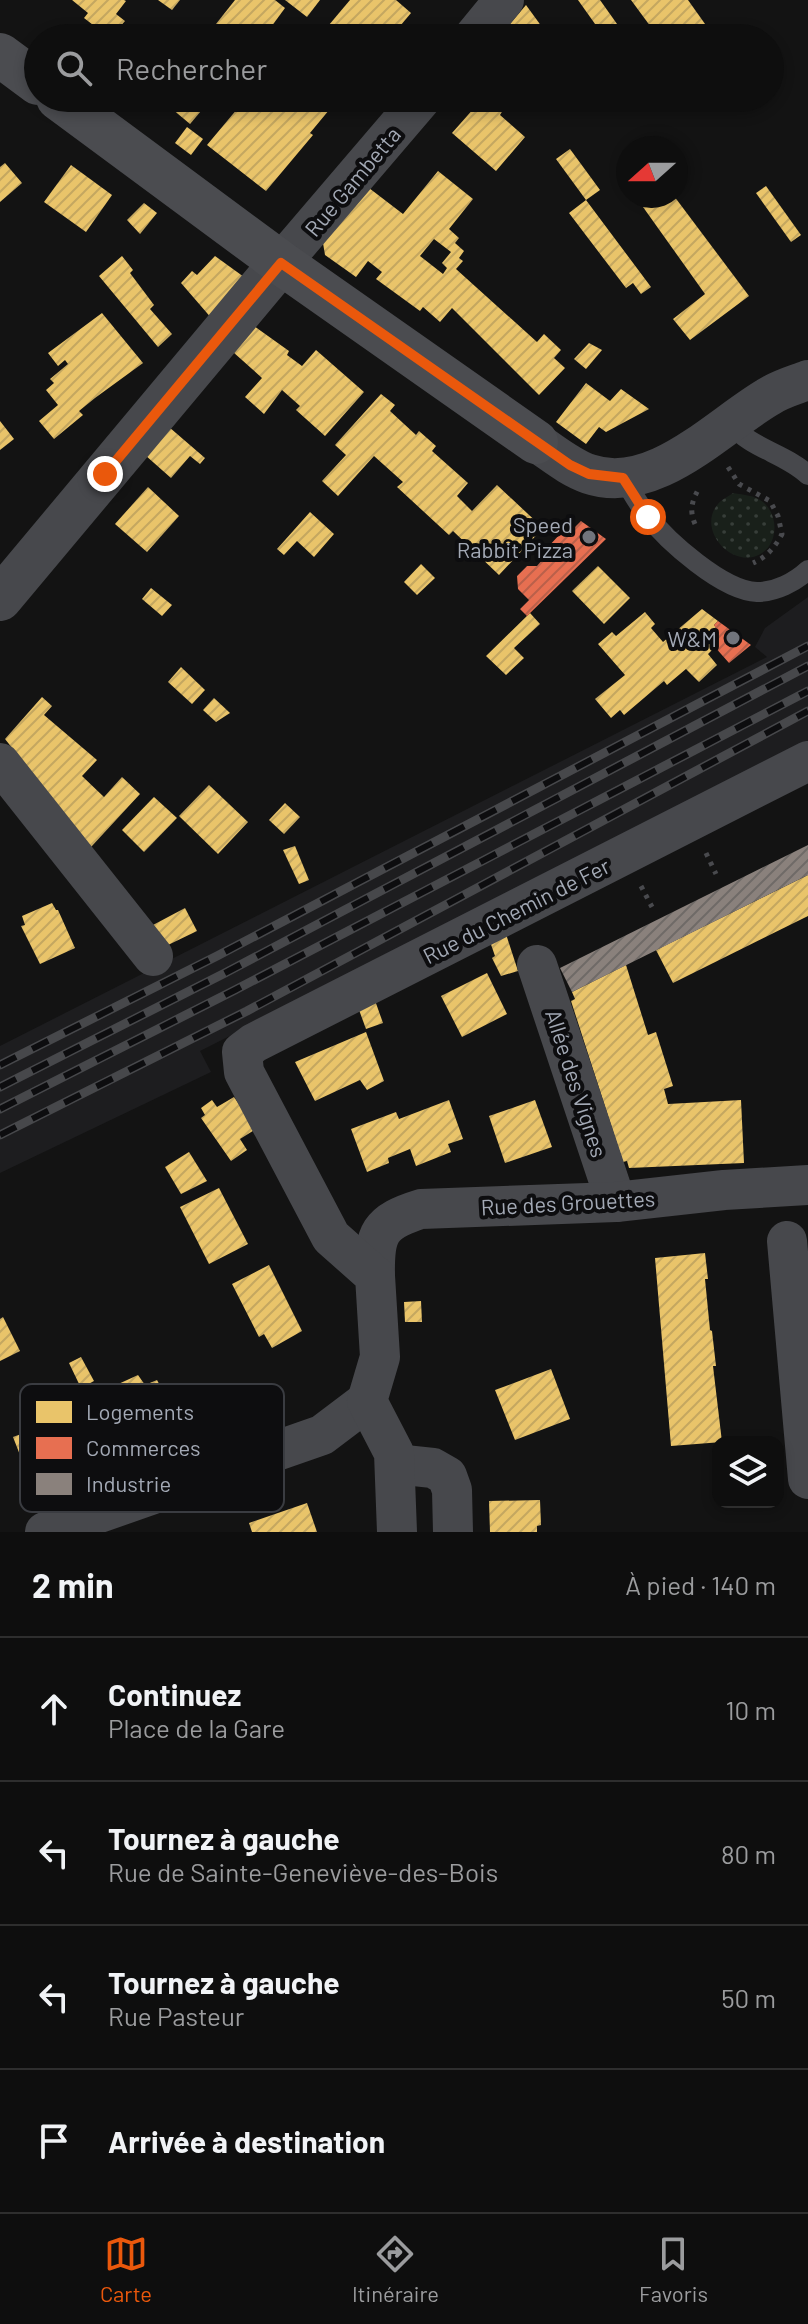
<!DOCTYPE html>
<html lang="fr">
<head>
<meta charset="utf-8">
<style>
  body { margin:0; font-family:Barlow,sans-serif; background:#171717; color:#f1f3f6 }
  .controls { position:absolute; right:24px; bottom:24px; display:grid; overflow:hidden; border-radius:16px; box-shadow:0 4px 12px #0003 }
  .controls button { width:72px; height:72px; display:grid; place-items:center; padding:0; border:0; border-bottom:2px solid #2e2e2e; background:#0e0e0e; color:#f1f3f6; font:40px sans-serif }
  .compass { position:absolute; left:616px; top:136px; width:72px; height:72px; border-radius:50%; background:#0e0e0e; box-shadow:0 4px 12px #0003; rotate:249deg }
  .stop { position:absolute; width:24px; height:24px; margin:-18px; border:6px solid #ea580c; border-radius:50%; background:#fff }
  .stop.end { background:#ea580c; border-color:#fff; box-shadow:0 2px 8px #0008 }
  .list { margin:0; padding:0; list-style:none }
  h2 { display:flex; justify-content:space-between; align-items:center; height:104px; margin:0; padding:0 32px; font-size:34px }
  h2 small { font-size:26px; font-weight:400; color:#9b9c9e }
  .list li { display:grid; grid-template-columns:52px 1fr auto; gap:24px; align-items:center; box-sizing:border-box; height:144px; padding:0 32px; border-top:2px solid #2e2e2e }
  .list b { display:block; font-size:30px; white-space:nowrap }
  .list p { margin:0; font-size:26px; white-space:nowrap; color:#9b9c9e }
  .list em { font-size:26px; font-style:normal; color:#9b9c9e }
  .icon { flex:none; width:44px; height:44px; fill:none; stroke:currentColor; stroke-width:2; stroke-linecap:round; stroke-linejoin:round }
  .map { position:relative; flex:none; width:808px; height:1532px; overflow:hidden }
  .search { position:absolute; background:#0e0e0e; box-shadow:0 4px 12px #0003; left:24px; right:24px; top:24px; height:88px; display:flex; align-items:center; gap:20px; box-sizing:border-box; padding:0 28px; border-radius:44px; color:#9b9c9e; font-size:30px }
  .sheet { height:680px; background:#0e0e0e }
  nav { display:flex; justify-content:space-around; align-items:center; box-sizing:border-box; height:112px; border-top:2px solid #2e2e2e; background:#0e0e0e; font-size:22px; color:#9b9c9e }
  nav a { display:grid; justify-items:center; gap:4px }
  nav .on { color:#ea580c }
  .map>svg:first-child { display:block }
  .built { fill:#1d1d1f }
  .grass { fill:url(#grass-dots) }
  .homes { fill:url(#homes-hatch); fill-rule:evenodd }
  .shops { fill:url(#shops-hatch) }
  .industry { fill:url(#industry-hatch) }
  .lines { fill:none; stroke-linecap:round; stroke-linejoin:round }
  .path { stroke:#494a4e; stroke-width:5; stroke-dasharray:4 6; stroke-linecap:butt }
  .service { stroke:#47484c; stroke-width:20 }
  .minor { stroke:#47484c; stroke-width:40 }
  .tertiary { stroke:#47484c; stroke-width:44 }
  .secondary { stroke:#4b4c50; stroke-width:44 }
  .rail-casing { stroke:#47484b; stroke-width:9 }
  .rail { stroke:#0d0d0f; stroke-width:6; stroke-dasharray:18; stroke-linecap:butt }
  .route { stroke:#ea580c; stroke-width:10 }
  .poi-dot { fill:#71747c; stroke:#0d0d0f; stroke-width:3 }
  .labels { text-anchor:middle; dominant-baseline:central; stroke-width:8; stroke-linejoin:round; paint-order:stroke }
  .street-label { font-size:22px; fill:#a3a9b5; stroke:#0d0d0f }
  .poi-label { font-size:22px; fill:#a3a9b5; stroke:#0d0d0f; text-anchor:end }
  .key { fill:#0d0d0f; stroke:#3a3c41; stroke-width:2 }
  .key-label { font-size:22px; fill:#a3a9b5 }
</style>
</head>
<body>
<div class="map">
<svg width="808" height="1532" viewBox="0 0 808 1532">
  <defs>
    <pattern id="grass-dots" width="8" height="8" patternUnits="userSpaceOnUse" patternTransform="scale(2)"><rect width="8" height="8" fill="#19201a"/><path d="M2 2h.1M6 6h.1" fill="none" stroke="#373e39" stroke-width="1.8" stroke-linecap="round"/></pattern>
    <pattern id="homes-hatch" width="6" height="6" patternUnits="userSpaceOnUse" patternTransform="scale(2)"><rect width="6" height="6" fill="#e9c46a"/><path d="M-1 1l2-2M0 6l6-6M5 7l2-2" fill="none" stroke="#c4a760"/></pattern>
    <pattern id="shops-hatch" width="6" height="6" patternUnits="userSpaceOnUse" patternTransform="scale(2)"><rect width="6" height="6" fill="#e76f51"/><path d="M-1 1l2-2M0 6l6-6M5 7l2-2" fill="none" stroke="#ba604a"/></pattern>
    <pattern id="industry-hatch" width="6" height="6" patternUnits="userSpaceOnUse" patternTransform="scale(2)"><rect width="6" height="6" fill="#8a817c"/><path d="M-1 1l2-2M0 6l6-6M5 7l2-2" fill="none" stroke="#6f6a67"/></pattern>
  </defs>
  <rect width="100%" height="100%" fill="#131313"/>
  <polygon class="built" points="808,597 808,745 200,1051 211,1072 0,1173 0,1046 767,657 755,647 765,628"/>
  <path class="grass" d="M733,493C744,495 754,495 763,502C781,517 778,551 753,557C726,563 698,527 718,504C721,500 729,496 733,493Z"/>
  <g class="homes">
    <polygon points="72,0 124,0 126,1 116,14 125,21 110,38 84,18 88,13"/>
    <polygon points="158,0 180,0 172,10"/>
    <polygon points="235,0 275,0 285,8 263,38 234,38 216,24"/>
    <polygon points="285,0 320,0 307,17"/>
    <polygon points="350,0 396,0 411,13 390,38 318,38"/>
    <polygon points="578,0 600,0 627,38 605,38"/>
    <polygon points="631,0 688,0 715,38 659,38"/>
    <polygon points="526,5 550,38 498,38"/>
    <polygon points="159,98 212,98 190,124"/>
    <polygon points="268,98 339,98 310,133 313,135 266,191 207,145 243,102 256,112"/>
    <polygon points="483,98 489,98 503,110 500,115 525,137 496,171 452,133"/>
    <polygon points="187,127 203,139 191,155 175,143"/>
    <polygon points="570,149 600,190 586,200 556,159"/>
    <polygon points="5,163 22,183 0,202 0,167"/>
    <polygon points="71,165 112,195 86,232 44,202"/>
    <path d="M438,171L473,199L449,229L459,238L455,243L464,251L459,258L463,261L456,269L537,342L544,334L561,350L554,358L565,368L539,395L452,308L440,322L423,307L420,311L376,279L382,272L368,261L356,277L325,255L323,243L369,188L403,214ZM434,239L451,252L442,263L447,268L443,274L420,256Z"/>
    <polygon points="766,186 801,235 791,242 756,193"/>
    <polygon points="658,196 674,196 749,296 690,340 673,319 705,294 643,207"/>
    <polygon points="586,200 651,287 641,294 633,283 626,288 569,213"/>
    <polygon points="144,203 157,213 140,234 127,220"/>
    <polygon points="122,256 133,270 130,273 154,305 150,309 172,334 158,347 99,276"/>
    <polygon points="215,256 244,277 213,320 181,283 192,271 197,275"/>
    <polygon points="102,313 143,363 95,398 79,411 83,415 54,439 39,421 58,405 46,390 54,383 50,379 68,364 65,360 58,366 48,353"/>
    <polygon points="254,326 289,351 287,355 302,366 316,350 364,392 325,436 296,410 300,406 282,390 264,414 245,397 262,378 233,352"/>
    <polygon points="589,343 602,350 586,369 574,359"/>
    <polygon points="586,383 610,401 621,389 649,409 606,432 599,427 586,444 556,422"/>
    <polygon points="381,394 395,405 390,411 416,435 419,431 436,446 432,451 468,483 457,496 472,511 497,485 543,528 499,575 453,531 449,535 397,487 403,482 374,456 338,496 322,481 346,455 335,445"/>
    <polygon points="0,421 14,439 0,450"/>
    <polygon points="169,427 205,458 200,464 190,456 171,478 145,455"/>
    <polygon points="148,487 179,516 147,552 115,524"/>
    <polygon points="310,512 334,534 314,557 297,541 284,555 277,549"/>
    <polygon points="421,564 435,578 417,595 404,582"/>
    <polygon points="598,566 630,598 604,624 572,591"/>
    <polygon points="151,588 172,605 162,616 142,599"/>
    <polygon points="702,609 718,621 714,625 716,628 706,637 715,647 708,654 717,665 699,682 686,669 667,685 664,681 624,715 620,710 611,718 595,699 625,675 598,644 612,632 616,636 645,612 655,624 651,628 663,642"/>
    <polygon points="530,613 540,624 514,648 524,658 506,675 486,656"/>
    <polygon points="181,667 205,690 192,704 168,682"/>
    <polygon points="42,697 52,706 44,715 97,760 82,776 104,797 122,777 140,794 91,847 5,739"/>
    <polygon points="214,698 230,713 216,722 203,710"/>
    <polygon points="209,785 248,822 218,854 179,816"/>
    <polygon points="154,797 177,818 144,852 122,830"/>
    <polygon points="285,803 300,817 284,834 269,820"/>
    <polygon points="295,846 309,880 299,884 283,850"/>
    <polygon points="808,875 808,916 673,983 656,950"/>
    <polygon points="52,903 56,910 58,910 75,948 40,964 21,926 25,925 22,916"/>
    <polygon points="185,908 197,931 168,945 153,925"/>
    <polygon points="505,931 518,971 501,976 492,958 495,956 487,933"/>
    <polygon points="626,965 648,1035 656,1032 673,1086 664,1089 668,1104 741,1100 744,1163 629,1168 627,1161 623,1162 571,1001 575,999 572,992"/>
    <polygon points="487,973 507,1014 462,1037 441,996"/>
    <polygon points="372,992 383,1023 366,1029 355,999"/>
    <polygon points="366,1032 384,1081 367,1090 360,1080 315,1101 295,1062"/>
    <polygon points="234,1097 256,1129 240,1139 247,1150 231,1161 201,1118 205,1115 201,1108 212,1100 217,1107"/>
    <polygon points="449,1100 463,1139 448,1144 451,1152 416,1166 410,1149 388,1158 389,1163 367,1172 351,1129 396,1112 399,1119"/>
    <polygon points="535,1100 552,1147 505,1163 489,1116"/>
    <polygon points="189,1152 207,1181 181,1194 165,1167"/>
    <polygon points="219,1188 248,1244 209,1264 180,1207"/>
    <polygon points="705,1253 708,1279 705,1279 710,1330 712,1331 716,1366 713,1366 722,1442 671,1446 655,1258"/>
    <polygon points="269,1265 302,1331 272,1348 264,1334 259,1337 232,1284"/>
    <polygon points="421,1301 422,1322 405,1322 404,1302"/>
    <polygon points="3,1317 20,1351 0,1361 0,1319"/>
    <polygon points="81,1357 94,1381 81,1388 69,1363"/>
    <polygon points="551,1369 570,1419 515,1440 495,1390"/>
    <polygon points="138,1375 145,1385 157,1380 174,1412 125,1437 108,1404 120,1398 114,1386"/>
    <polygon points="62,1419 75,1457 27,1473 13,1437"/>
    <polygon points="540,1500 541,1525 537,1526 537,1532 490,1532 489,1501"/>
    <polygon points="307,1503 317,1532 252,1532 249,1523"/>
  </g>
  <g class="shops">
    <polygon points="581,521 606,539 527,616 520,609 529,600 518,589 517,576 527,566 537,566 549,552 548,547 561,533 567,535"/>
    <polygon points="718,621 751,645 729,663 706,637 716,628 714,625"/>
  </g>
  <polygon class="industry" points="808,845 808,875 572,992 560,968"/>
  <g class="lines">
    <g class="path">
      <path d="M728,467L739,484L770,501L778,516L782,534C775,547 767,557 753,563"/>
      <path d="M695,524C689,510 692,501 699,488"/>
      <polyline points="706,853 716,874"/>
      <polyline points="641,886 652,907"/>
    </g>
    <g class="service">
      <path d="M731,424C751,449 785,453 808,475"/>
      <path d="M623,478C631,490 638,504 647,515C667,541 723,591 757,592C776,592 795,582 808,570"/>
    </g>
    <g class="minor">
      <polyline points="473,38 504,0"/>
      <polyline points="281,263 422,98"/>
      <path d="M536,442C553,453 569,467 589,474C654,496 717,427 768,397C780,389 795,385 808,380"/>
      <polyline points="0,763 153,956"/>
      <polyline points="537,965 616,1202"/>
      <polyline points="787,1241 808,1479"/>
      <path d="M375,1276C374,1233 379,1222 421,1209L616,1202L724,1190L808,1185"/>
      <polyline points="395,1464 433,1468 447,1476 452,1490 453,1532"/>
      <polyline points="45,1532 322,1435 367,1401"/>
      <polyline points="397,1532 394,1453 367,1401 380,1357 375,1276 331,1237 244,1072 242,1052 254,1043 808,761"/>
    </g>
    <polyline class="tertiary" points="0,599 281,263"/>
    <g class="secondary">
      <polyline points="0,55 38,83"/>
      <polyline points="58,98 281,263 536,442"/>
    </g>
    <g class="rail-casing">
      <g id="rail">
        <polyline points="0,1065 217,956 808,646"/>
        <polyline points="0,1087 225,973 808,666"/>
        <polyline points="0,1109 235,990 808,691"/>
        <polyline points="0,1135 247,1011 808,711"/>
      </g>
    </g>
    <use href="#rail" class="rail"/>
  </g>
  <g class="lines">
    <polyline class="route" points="105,474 281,263 570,465 589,474 623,478 648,517"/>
  </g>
  <g class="poi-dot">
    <circle cx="589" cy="537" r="8"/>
    <circle cx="733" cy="638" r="8"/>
  </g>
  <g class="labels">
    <g class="street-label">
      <text transform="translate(352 181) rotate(-50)">Rue Gambetta</text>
      <text transform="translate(516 910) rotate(-27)">Rue du Chemin de Fer</text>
      <text transform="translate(577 1083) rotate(72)">Allée des Vignes</text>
      <text transform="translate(568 1202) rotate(-3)">Rue des Grouettes</text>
    </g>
    <g class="poi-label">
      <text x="573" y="524">Speed<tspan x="573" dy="25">Rabbit Pizza</tspan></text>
      <text x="717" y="638">W&amp;M</text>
    </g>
  </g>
  <rect x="20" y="1384" width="264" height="128" rx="12" class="key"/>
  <rect x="36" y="1401" width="36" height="22" fill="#e9c46a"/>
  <rect x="36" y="1437" width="36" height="22" fill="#e76f51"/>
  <rect x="36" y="1473" width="36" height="22" fill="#8a817c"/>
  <g class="key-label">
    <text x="86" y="1420">Logements</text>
    <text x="86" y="1456">Commerces</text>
    <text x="86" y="1492">Industrie</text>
  </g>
</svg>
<div class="controls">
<button><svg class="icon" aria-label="layers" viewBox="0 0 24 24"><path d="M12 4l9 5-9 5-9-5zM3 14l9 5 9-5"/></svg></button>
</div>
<svg class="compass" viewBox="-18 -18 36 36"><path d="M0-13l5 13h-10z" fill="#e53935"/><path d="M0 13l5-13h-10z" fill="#9b9c9e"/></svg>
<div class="stop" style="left:648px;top:517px"></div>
<div class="stop end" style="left:105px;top:474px"></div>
<div class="search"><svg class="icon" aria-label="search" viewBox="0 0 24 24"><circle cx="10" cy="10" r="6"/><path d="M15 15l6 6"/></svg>Rechercher</div>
</div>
<section class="sheet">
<h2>2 min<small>À pied · 140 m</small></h2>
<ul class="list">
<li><svg class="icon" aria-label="ahead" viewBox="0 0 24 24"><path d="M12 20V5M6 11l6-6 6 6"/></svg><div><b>Continuez</b><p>Place de la Gare</p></div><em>10 m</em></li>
<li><svg class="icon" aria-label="left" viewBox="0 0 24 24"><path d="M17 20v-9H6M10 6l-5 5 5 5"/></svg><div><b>Tournez à gauche</b><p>Rue de Sainte-Geneviève-des-Bois</p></div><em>80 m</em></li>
<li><svg class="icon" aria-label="left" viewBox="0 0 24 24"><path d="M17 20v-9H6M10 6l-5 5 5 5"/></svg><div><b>Tournez à gauche</b><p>Rue Pasteur</p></div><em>50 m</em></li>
<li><svg class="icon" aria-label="arrive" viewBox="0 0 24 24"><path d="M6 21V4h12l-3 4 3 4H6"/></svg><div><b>Arrivée à destination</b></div></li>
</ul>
</section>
<nav>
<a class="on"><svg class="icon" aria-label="map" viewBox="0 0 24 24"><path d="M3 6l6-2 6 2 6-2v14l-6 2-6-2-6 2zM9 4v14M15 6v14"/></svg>Carte</a>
<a><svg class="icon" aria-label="directions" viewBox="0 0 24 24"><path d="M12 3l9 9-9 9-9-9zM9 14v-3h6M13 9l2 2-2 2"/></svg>Itinéraire</a>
<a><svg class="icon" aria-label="saved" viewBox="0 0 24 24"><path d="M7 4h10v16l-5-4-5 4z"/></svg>Favoris</a>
</nav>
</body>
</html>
